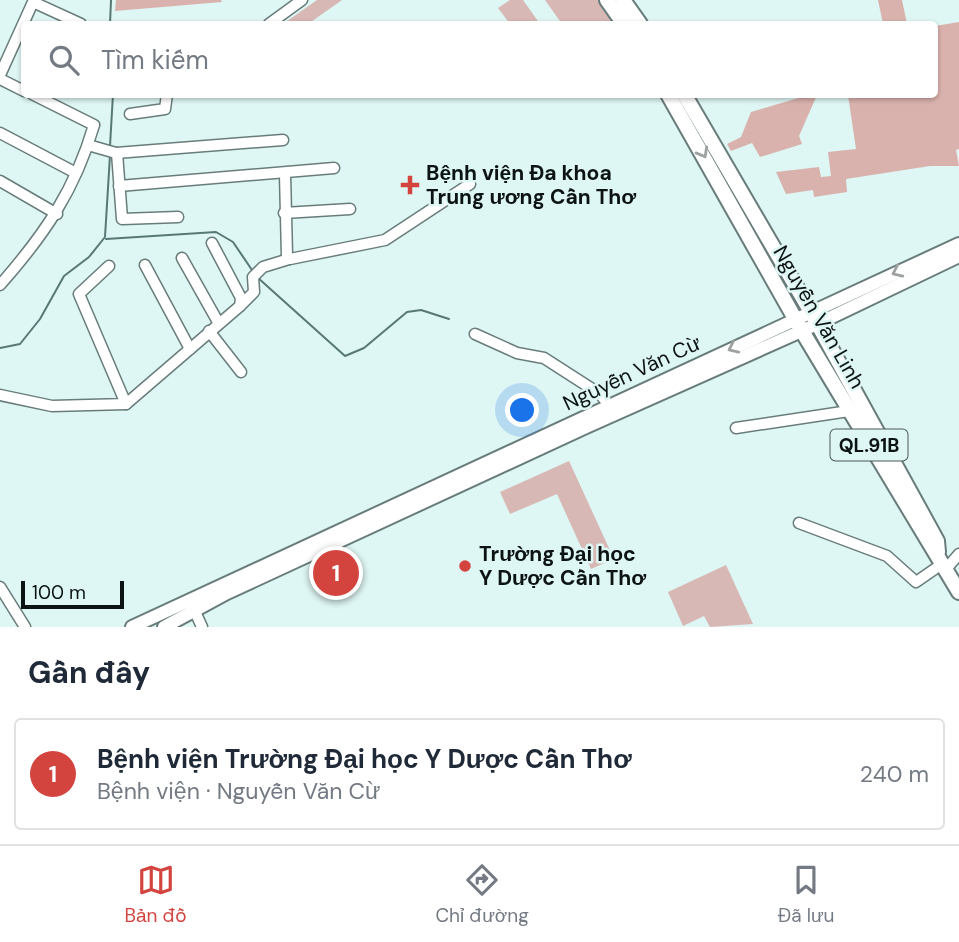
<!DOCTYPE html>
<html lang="vi">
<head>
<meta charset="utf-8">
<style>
  body { margin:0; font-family:"DM Sans",sans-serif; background:#f2f2f3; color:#1f2937 }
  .scale { position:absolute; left:21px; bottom:18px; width:103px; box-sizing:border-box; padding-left:7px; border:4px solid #0c1413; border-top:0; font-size:19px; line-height:24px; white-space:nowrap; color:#0c1413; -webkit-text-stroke:5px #def6f4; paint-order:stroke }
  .you { position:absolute; left:523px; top:411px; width:24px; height:24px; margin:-18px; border:5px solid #fff; border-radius:50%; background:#1a73e8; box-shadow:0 0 0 10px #1a73e833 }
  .badge { display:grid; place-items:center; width:46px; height:46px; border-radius:50%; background:#d3443f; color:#fff; font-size:23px; font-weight:700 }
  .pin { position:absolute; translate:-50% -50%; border:4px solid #fff; box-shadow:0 2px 7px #0006 }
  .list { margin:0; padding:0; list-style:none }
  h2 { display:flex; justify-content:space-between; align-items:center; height:91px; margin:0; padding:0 28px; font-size:30px }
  h2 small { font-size:23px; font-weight:400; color:#747a83 }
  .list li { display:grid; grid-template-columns:46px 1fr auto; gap:21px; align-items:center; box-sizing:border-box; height:112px; margin:0 14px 14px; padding:0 14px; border:2px solid #e0e1e3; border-radius:7px }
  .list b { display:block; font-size:26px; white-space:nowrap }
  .list p { margin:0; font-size:23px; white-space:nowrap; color:#747a83 }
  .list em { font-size:23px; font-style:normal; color:#747a83 }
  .icon { flex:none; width:38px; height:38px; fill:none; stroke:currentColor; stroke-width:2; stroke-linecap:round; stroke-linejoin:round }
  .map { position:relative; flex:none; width:959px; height:627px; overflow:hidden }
  .search { position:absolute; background:#fff; box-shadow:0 2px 5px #0004; left:21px; right:21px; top:21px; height:77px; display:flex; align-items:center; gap:18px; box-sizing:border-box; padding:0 24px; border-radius:7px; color:#747a83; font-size:26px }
  .sheet { height:217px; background:#fff }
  nav { display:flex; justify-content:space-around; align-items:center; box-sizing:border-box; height:98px; border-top:2px solid #e0e1e3; background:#fff; font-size:19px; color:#747a83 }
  nav a { display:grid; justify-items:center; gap:4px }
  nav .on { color:#d3443f }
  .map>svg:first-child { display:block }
  .green { fill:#d7b8b4 }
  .forest { fill:#dab2ad }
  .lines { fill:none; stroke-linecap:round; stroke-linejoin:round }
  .stream { stroke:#587876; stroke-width:2 }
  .minor-casing { stroke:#687d7b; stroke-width:13 }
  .major-casing { stroke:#687d7b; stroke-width:16 }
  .highway-casing { stroke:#687d7b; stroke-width:18 }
  .minor { stroke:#fff; stroke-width:10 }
  .major { stroke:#fff; stroke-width:12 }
  .highway { stroke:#fff; stroke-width:14 }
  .oneway { stroke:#9ea1a1 }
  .poi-dot { fill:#d3443f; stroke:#def6f4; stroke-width:2.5 }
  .labels { text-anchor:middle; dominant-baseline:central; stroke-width:5; stroke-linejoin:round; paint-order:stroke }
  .shield { fill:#def6f4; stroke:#4b5856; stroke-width:2 }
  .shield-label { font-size:19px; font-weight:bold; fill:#0c1413 }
  .poi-label { font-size:21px; font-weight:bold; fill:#0c1413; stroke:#def6f4; text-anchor:start }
  .street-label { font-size:21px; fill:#0c1413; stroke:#def6f4 }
</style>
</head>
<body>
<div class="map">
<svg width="959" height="627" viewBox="0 0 959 627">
  <rect width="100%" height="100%" fill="#def6f4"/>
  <g class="green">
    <polygon points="317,0 342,0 308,24 283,24"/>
    <polygon points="510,0 523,0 540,24 510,24 498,8"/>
    <polygon points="545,0 598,0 615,24 562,24"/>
    <polygon points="569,461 614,559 591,569 557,494 510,514 500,492"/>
    <polygon points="726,565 753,624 710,627 704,616 683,626 668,592"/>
  </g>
  <g class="forest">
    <polygon points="116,0 221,0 222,2 115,11"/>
    <polygon points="878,0 902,0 907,24 883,24"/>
    <polygon points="959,22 959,149 956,150 959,166 930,166 846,179 847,192 814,197 813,190 786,194 776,172 819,167 821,177 831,176 828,152 856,149 848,95 934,94 935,26"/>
    <polygon points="812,94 817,95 799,136 802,144 760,157 752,143 731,151 727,144 741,137 751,112"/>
  </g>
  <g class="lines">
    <g class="stream">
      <polyline points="110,24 111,0"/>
      <polyline points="110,146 113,94"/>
      <polyline points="106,239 216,232 233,242 254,273"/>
      <polyline points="257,277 345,356 364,348 407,312 421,310 449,319"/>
      <polyline points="0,348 20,344 40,319 64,276 89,257 105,237 110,155"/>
    </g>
    <g class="minor-casing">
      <g id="minor">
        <polyline points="269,24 302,0"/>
        <polyline points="0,75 33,2 81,24"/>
        <polyline points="0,79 24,91"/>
        <polyline points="130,114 165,109 167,94"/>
        <polyline points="0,133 76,173"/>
        <polyline points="88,145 116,153 283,140"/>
        <polyline points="117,153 122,219 178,217"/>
        <polyline points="285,174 287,256 290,259 385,240 470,184"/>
        <polyline points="0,181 57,214"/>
        <polyline points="119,186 334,168"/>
        <polyline points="284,213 350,209"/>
        <polyline points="182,258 218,322"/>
        <polyline points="145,265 190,349"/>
        <path d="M0,285C45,234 75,190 94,125L32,94"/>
        <polyline points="240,306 254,292 253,277 263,267 289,259"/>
        <polyline points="209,331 241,372"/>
        <polyline points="475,334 517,353 544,358 600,394 609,405"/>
        <polyline points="0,395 52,406 126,404 79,294 109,266"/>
        <polyline points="126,404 240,306 241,298 212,243"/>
        <polyline points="736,428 849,411"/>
        <polyline points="799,523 887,556 916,582 942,564"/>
        <polyline points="946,569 959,554"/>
        <polyline points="0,587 25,627"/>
        <polyline points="192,605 202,627"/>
      </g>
    </g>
    <g class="major-casing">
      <g id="major">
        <polyline points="132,627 959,244"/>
        <polyline points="164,627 227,593 586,427 817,324 959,256"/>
      </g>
    </g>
    <g class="highway-casing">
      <g id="highway">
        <polyline points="607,0 624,24"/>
        <polyline points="623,0 640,24"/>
        <polyline points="668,94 802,331 959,592"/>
        <polyline points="684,94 811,312 937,541 938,552"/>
      </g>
    </g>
    <use href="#minor" class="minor"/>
    <use href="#major" class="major"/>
    <use href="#highway" class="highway"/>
  </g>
  <defs><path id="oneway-chevron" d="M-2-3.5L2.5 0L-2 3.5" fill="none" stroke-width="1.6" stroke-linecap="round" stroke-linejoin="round" transform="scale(1.75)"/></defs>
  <g class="oneway">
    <use href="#oneway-chevron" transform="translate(703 153) rotate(61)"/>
    <use href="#oneway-chevron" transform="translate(897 272) rotate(155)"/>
    <use href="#oneway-chevron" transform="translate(733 348) rotate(155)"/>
  </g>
  <g class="poi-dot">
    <path d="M406.5 174.5h7v7h7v7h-7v7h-7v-7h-7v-7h7z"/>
    <circle cx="465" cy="566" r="7"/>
  </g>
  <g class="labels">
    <rect class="shield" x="830.5" y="429.5" width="77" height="31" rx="5"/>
    <g class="shield-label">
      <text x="869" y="445">QL.91B</text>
    </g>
    <g class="poi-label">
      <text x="426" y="173">Bệnh viện Đa khoa<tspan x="426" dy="24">Trung ương Cần Thơ</tspan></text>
      <text x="479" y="554">Trường Đại học<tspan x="479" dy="24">Y Dược Cần Thơ</tspan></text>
    </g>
    <g class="street-label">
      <text transform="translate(819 317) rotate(60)">Nguyễn Văn Linh</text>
      <text transform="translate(632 373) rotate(-25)">Nguyễn Văn Cừ</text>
    </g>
  </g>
</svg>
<div class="scale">100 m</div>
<div class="you"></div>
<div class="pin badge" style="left:336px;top:573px">1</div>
<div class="search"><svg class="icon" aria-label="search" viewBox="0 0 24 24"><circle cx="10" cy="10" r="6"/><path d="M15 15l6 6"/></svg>Tìm kiếm</div>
</div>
<section class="sheet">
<h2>Gần đây<small></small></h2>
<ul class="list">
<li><span class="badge">1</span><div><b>Bệnh viện Trường Đại học Y Dược Cần Thơ</b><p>Bệnh viện · Nguyễn Văn Cừ</p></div><em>240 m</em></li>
</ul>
</section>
<nav>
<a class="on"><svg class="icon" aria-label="map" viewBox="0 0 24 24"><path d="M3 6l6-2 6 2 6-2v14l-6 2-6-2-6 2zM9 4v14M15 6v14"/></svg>Bản đồ</a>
<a><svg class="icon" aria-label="directions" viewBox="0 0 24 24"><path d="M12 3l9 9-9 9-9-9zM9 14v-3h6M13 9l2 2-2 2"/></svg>Chỉ đường</a>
<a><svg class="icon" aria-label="saved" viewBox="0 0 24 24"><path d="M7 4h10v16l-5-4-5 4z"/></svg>Đã lưu</a>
</nav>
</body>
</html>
